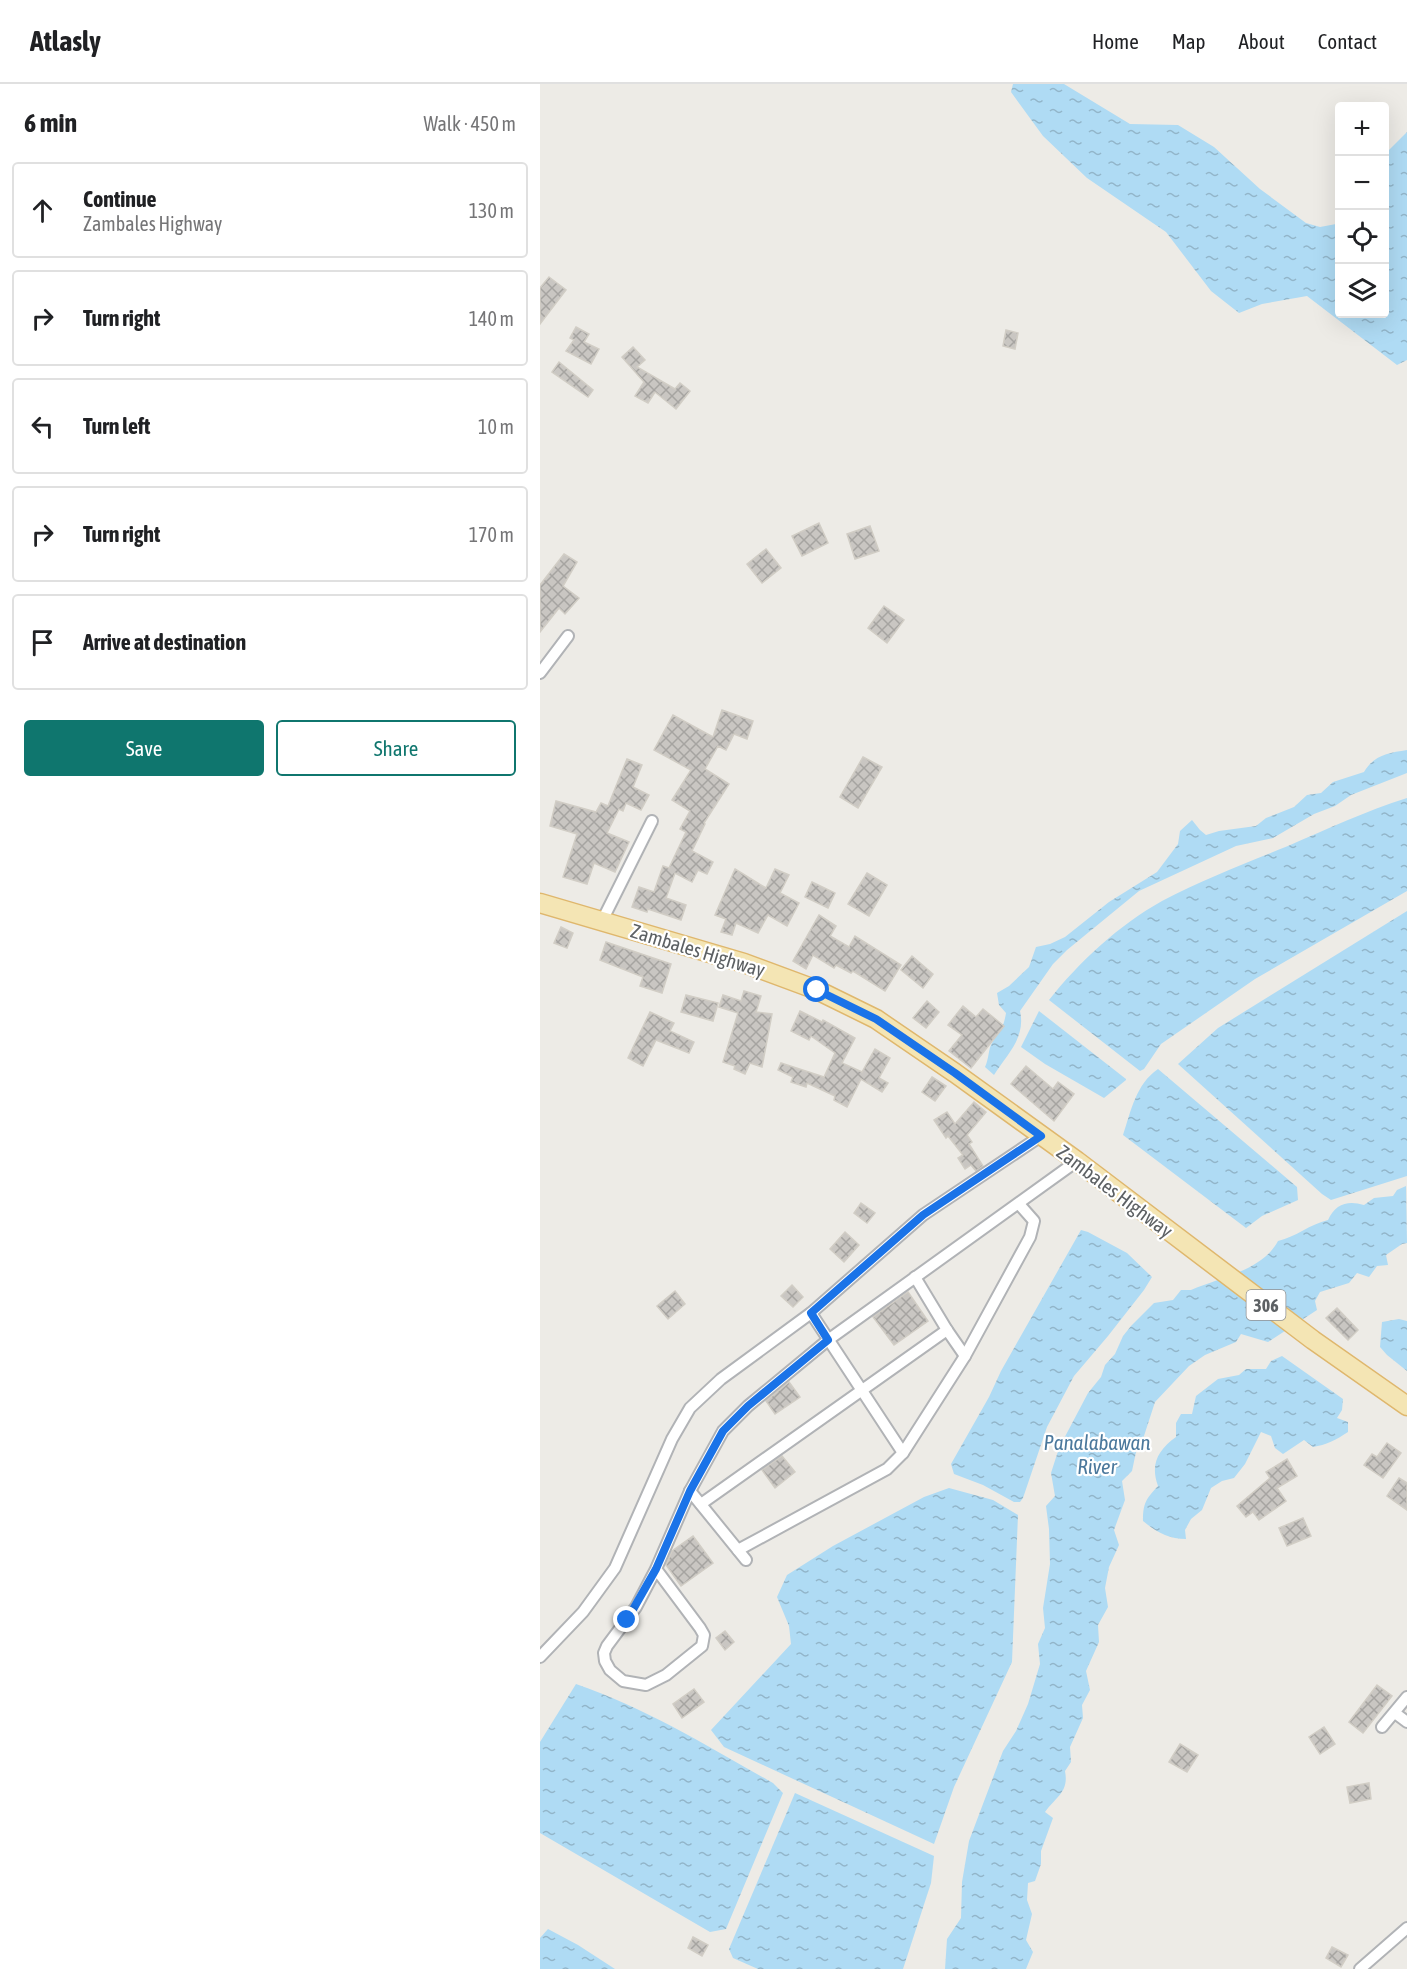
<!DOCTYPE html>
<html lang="en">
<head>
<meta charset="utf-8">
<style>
  body { margin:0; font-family:"Asap Condensed",sans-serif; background:#f6f6f6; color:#202124 }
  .controls { position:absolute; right:18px; top:18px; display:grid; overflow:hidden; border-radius:6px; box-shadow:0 6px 24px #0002 }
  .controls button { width:54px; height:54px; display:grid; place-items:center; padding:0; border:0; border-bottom:2px solid #e0e0e0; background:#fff; color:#202124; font:30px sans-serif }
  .stop { position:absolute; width:18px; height:18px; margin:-14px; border:4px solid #1a73e8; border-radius:50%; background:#fff }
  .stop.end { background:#1a73e8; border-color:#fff; box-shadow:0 2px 6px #0008 }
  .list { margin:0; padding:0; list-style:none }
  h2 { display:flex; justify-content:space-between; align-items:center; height:78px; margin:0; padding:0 24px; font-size:26px }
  h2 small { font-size:20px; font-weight:400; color:#757577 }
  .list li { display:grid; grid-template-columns:39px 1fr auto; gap:18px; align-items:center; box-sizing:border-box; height:96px; margin:0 12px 12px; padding:0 12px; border:2px solid #e0e0e0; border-radius:6px }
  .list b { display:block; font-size:22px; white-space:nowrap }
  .list p { margin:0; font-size:20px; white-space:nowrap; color:#757577 }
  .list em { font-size:20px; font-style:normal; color:#757577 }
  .actions { display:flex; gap:12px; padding:18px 24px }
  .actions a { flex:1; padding:14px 0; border:2px solid #0f766e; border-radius:6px; text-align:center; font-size:21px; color:#0f766e }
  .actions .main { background:#0f766e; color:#fff }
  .icon { flex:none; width:33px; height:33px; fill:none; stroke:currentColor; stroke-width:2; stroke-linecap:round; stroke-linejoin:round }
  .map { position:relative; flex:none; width:867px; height:1885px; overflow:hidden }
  header { display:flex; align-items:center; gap:36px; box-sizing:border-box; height:84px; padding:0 30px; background:#fff; border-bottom:2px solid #e0e0e0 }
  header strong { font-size:28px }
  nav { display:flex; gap:33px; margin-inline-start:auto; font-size:21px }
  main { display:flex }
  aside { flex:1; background:#fff }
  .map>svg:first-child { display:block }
  .water { fill:url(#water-ripples) }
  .building { fill:url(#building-cross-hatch); stroke:#d1cdc5; stroke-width:1.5 }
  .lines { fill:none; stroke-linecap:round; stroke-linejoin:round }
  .minor-casing { stroke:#b1b3b6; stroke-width:14 }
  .primary-casing { stroke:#dfb76d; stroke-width:21 }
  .minor { stroke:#fff; stroke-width:10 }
  .primary { stroke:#f4e5b4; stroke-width:18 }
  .route { stroke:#1a73e8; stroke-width:8 }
  .labels { text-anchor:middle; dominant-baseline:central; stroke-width:4.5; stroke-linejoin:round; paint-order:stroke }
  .shield { fill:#fff; stroke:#8e9092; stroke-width:1.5 }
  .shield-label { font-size:18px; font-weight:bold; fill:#5d6164 }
  .street-label { font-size:20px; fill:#5d6164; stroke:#fff }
  .water-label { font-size:21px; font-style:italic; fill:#4b789c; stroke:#fff }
</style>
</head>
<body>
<header>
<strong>Atlasly</strong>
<nav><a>Home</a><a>Map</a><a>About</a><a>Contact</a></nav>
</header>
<main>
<aside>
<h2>6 min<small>Walk · 450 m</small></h2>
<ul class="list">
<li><svg class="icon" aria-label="ahead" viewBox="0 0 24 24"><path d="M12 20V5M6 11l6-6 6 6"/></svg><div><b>Continue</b><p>Zambales Highway</p></div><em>130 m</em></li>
<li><svg class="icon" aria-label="right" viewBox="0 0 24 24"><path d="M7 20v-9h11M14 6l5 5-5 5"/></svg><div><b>Turn right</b></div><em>140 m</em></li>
<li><svg class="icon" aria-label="left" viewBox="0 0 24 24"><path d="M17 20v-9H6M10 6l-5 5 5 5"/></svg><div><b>Turn left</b></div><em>10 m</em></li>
<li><svg class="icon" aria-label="right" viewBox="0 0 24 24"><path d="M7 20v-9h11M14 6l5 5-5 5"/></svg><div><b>Turn right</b></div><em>170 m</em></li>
<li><svg class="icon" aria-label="arrive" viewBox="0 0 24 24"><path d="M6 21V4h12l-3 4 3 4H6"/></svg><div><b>Arrive at destination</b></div></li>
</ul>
<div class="actions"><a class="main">Save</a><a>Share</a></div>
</aside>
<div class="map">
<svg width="867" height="1885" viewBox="0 0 867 1885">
  <defs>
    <pattern id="water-ripples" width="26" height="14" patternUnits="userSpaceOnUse" patternTransform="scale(1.5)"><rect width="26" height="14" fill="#afdbf4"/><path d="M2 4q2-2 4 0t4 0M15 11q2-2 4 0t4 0" fill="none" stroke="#92b5c9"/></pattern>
    <pattern id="building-cross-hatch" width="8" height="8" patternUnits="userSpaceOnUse" patternTransform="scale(1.5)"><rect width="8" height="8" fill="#c9c6c2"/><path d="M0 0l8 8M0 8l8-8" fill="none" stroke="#a6a4a1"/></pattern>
  </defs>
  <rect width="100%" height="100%" fill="#edebe6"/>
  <g class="water">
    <polygon points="473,0 524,0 590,40 638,41 674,63 720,105 766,139 780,143 796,140 799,132 800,230 844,230 845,70 867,48 867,276 857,281 767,212 722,220 699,229 671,207 626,148 547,94 503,52 471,8"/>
    <path d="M867,666V689L811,711L795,722L774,730L733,754L696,762L599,807L527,866L513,880L480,927C486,954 467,970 454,991L445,983C449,975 448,966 452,959C460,945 463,947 466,929L459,921L457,909L469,902L489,883L496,863L510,860L525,853L569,818L617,788L638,760L640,747L652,736L660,746L666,751L679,747L716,742L726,734L754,723L767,711L781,709L793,698L824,688C834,671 848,669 867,666Z"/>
    <path d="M867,714V807L715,895L621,960L604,985L600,987L509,916C539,878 579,841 622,817C662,796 706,779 748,762C787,745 826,727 867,714Z"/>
    <polygon points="867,827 867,1092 791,1116 782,1110 638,980 678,944"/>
    <polygon points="499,927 586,995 586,996 564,1014 505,980 481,963"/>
    <path d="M618,985L757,1103L758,1116L722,1132L706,1144L583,1051C591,1027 596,1000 618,985Z"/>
    <path d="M866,1102L867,1159L862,1160L846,1171L848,1181L837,1182L829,1193L817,1189L809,1199L780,1208L775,1217L777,1226L728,1258L701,1250L696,1258L665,1271L649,1282L615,1318L603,1355L596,1368L592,1387L582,1397L585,1416L574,1446L579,1461L569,1483L565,1504L568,1523L558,1541L559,1558L546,1587L550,1606L542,1621L543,1634L530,1663L531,1678L525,1687C529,1708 517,1712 505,1728L513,1734L501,1767V1780L495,1797L488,1799L487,1816L492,1830L486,1856L493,1868L486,1885H405L407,1855L421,1834L422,1798L429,1757L463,1667L476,1647L488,1620L500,1580L498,1560L505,1544L503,1524L510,1480L509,1445L506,1422L515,1412L511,1389L519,1364L548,1309L561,1293L565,1281L575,1270L583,1252L591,1242L614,1219L633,1216L641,1206H651C679,1194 723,1186 738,1157C756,1153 770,1140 788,1136C795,1120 808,1116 824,1121L834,1114L853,1112L857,1106Z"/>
    <polygon points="541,1146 548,1148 587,1169 612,1193 604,1206 568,1252 534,1292 507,1343 483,1414 480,1418 474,1418 443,1401 414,1390 411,1380 449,1313 461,1287"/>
    <polygon points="859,1235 867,1237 867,1287 847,1271 840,1263 842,1238"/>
    <path d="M742,1272L803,1315L802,1326L797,1334L808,1338V1348C796,1356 786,1361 773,1363L764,1356L743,1370L735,1364L731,1352L721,1348L705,1380L694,1394L682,1397L671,1404L662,1426L651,1435L645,1446L646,1455C629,1455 616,1448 603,1437C603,1419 606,1415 618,1402C610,1380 618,1366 636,1353V1339L641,1330H652L656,1312L678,1295L699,1291L706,1285H726L731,1277Z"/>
    <polygon points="409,1404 453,1416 478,1431 472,1578 414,1703 394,1760 184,1663 171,1646 251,1560 249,1542 237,1513 247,1491 293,1462 384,1413"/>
    <path d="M36,1600C106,1624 169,1663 233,1699L243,1709L186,1845L170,1848L0,1749V1658Z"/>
    <polygon points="255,1709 394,1772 391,1799 363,1885 218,1885 193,1874 189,1865"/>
    <polygon points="8,1845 38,1861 75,1885 0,1885 0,1854"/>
  </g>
  <g class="building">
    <polygon points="9,193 26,206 0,240 0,204"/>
    <polygon points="36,243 49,250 44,258 59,265 51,280 26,267 34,256 30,254"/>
    <polygon points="466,246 478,249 475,265 463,262"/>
    <polygon points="93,263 105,276 97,283 135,305 140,299 150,307 136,325 115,308 108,319 95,312 104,298 82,273"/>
    <polygon points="19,278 53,306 48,313 12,288"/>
    <polygon points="279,439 288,459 262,472 252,452"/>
    <polygon points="330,442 339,467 315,475 307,450"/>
    <polygon points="226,465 241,484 222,499 207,480"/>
    <polygon points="24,470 37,478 23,502 39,514 25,530 19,524 0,548 0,501"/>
    <polygon points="344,522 364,536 347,559 328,544"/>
    <polygon points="182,626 213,637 207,655 194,650 186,666 178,662 165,685 189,700 164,739 165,740 152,767 173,778 167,790 158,786 152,798 135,789 126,814 146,821 141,836 108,825 107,828 92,823 99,803 114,808 123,782 129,784 146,748 140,745 150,727 132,716 151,686 114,666 133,631 173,653"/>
    <polygon points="323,673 342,683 318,724 300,713"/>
    <polygon points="87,675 102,681 93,703 109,711 101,726 86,719 83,727 79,725 67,749 89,758 75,788 54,779 47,800 23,793 37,750 10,742 16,717 56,728 61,719 68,722"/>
    <polygon points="195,785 226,804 235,785 249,791 240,809 259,819 247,842 228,831 218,849 196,839 192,851 181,848 186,835 175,831"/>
    <polygon points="327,789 347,801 329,832 308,820"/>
    <polygon points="272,798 295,809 288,824 265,813"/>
    <polygon points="279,831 296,842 290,852 309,863 315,852 361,881 345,907 313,887 311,889 296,881 294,884 273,871 266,885 253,877"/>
    <polygon points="21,843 33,849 27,864 14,859"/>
    <polygon points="66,858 131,880 122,909 100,902 103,893 60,876"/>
    <polygon points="372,872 393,890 383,904 361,886"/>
    <polygon points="204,907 221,912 216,928 232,930 222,983 210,979 205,990 194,985 195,982 183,978 198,929 179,923 183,911 201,917"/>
    <polygon points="146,911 178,919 173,937 141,928"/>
    <polygon points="387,917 399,928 386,944 373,934"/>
    <polygon points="423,922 436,933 443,925 464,942 431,984 409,967 422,951 408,941"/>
    <polygon points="260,927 282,938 283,936 315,954 302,979 322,988 335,965 350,974 339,994 348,999 342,1008 321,995 307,1023 294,1016 295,1012 267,999 266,1003 251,998 253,993 238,986 241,979 284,993 295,969 271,952 269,956 251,947"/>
    <polygon points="110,928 134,939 130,947 154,958 149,969 116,956 103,982 88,974"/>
    <polygon points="486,982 513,1005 518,998 534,1010 514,1037 471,1000"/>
    <polygon points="392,993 406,1002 395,1017 382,1008"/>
    <polygon points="434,1018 446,1028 427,1051 432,1058 429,1060 443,1082 436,1087 431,1081 425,1085 418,1074 423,1071 408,1052 406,1054 394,1036 407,1028 415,1040"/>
    <polygon points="321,1119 335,1129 327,1139 314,1129"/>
    <polygon points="305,1148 319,1161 304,1178 290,1165"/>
    <polygon points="252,1201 263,1213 253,1223 241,1212"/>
    <polygon points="135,1207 145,1220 128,1235 117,1222"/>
    <polygon points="368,1208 388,1237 354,1261 333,1233"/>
    <polygon points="797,1224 818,1246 808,1256 786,1234"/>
    <polygon points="249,1298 260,1313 235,1330 226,1317"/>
    <polygon points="847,1359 861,1369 843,1394 824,1381 832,1370 837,1373"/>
    <polygon points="242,1372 255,1388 235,1404 222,1386"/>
    <polygon points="747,1375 757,1392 737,1404 746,1417 719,1436 713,1428 706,1433 697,1422 730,1394 726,1388"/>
    <polygon points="859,1394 867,1399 867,1426 847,1412"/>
    <polygon points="763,1434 771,1452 747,1462 739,1444"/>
    <polygon points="153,1452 173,1479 141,1502 126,1481 132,1467"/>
    <polygon points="185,1547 194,1558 185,1566 176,1554"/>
    <polygon points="837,1601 852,1612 823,1649 809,1638"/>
    <polygon points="154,1605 164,1618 142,1634 133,1620"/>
    <polygon points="784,1643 795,1660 780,1670 769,1653"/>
    <polygon points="640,1660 658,1671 647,1688 629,1678"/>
    <polygon points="829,1699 831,1715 810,1719 807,1703"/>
    <polygon points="153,1853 168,1861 162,1872 148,1864"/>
    <polygon points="792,1863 808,1871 801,1883 786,1874"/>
  </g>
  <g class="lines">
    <g class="minor-casing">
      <g id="minor">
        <polyline points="0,589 28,552"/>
        <polyline points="62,837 112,737"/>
        <polyline points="375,1193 407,1246 425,1272"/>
        <polyline points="271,1229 363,1369"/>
        <polyline points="150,1407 206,1476"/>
        <polyline points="161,1420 407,1246"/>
        <polyline points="198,1466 347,1385 363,1369 425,1272 490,1153 494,1137 479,1120"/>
        <polyline points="116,1485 160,1544 164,1551 162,1562 126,1591 106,1601 83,1597 70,1586 65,1577 64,1569 67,1562 96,1523 116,1485 150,1407 183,1347 208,1322 288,1256 537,1077"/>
        <polyline points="0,1573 43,1528 75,1484 132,1355 150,1324 181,1295 271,1229 383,1131 501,1052"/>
        <polyline points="855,1629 867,1638"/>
        <polyline points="842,1643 867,1613"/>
        <polyline points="820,1885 867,1844"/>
      </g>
    </g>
    <g class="primary-casing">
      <polyline id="primary" points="0,819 204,879 277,906 336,935 415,989 537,1077 773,1256 867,1322"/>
    </g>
    <use href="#minor" class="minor"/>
    <use href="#primary" class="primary"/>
  </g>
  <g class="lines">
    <polyline class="route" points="87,1536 116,1485 150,1407 183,1347 208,1322 288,1256 271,1229 383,1131 501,1052 415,989 336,935 277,906"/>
  </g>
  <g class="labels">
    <rect class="shield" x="706.5" y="1206" width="39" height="30" rx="4.5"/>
    <g class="shield-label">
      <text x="726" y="1221">306</text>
    </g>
    <g class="street-label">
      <text transform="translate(158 866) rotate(17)">Zambales Highway</text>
      <text transform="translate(575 1107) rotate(37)">Zambales Highway</text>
    </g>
    <g class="water-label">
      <text x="557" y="1358">Panalabawan<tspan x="557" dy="24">River</tspan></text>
    </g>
  </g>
</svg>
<div class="controls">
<button>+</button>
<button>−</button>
<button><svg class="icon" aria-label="locate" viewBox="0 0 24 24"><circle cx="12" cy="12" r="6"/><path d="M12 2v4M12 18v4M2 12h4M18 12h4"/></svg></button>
<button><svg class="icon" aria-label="layers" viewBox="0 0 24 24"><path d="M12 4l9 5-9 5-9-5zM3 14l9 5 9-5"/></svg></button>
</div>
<div class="stop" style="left:277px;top:906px"></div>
<div class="stop end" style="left:87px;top:1536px"></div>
</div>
</main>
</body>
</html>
